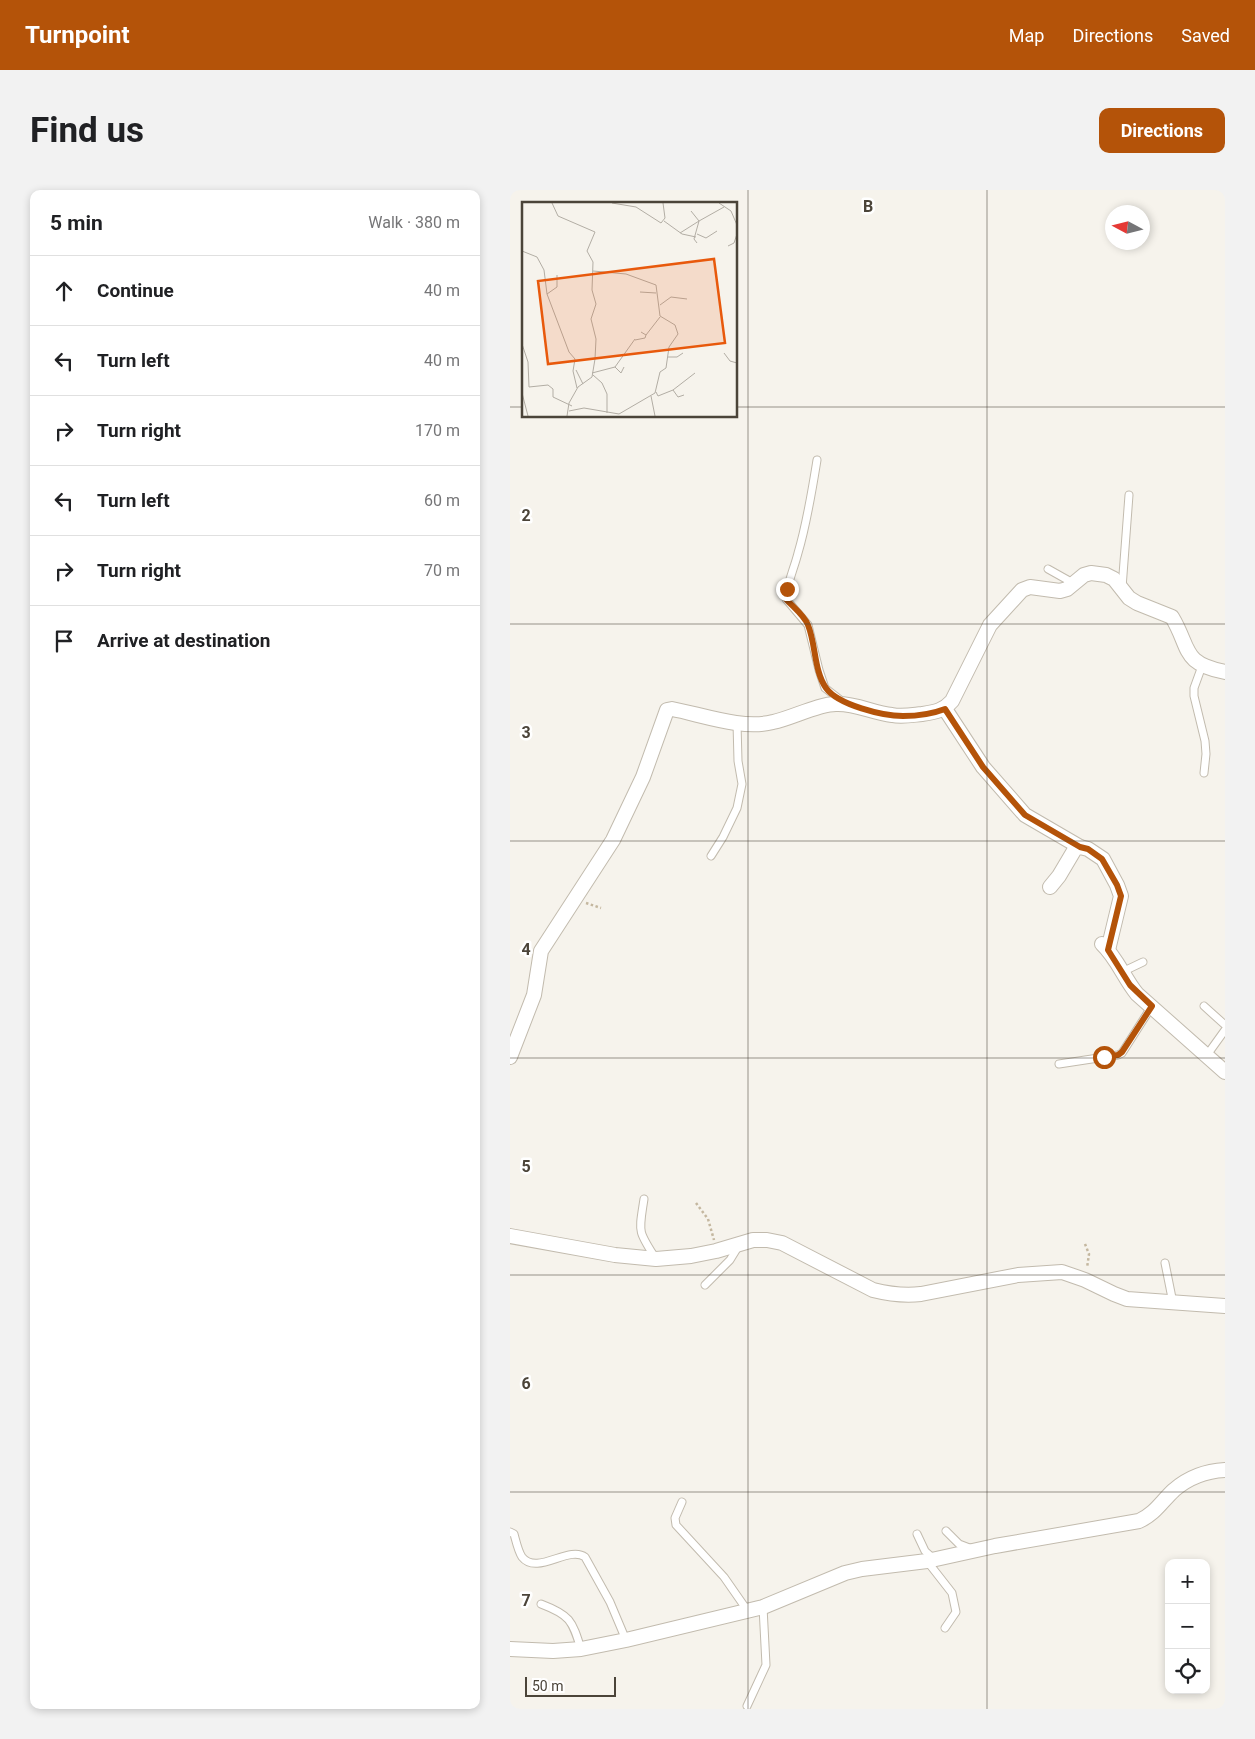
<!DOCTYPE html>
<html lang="en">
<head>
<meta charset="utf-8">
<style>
  body { margin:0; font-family:Roboto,sans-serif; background:#f2f2f2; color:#202124 }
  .controls { position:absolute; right:15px; bottom:15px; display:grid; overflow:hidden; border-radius:10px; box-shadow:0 2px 8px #0003 }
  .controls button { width:45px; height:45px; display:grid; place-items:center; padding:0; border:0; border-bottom:1px solid #e0e0e0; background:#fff; color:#202124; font:25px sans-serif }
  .compass { position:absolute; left:595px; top:15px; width:45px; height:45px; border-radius:50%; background:#fff; box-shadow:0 2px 8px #0003; rotate:277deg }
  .scale { position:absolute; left:15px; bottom:12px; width:91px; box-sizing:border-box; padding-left:5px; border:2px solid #4b4439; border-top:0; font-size:14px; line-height:18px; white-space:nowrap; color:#4b4439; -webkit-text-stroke:4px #fff; paint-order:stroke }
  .stop { position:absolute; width:15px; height:15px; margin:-11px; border:4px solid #b45309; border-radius:50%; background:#fff }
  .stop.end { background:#b45309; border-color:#fff; box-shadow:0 1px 5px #0008 }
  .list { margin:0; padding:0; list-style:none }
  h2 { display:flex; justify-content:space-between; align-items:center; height:65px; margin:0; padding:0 20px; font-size:21px }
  h2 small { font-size:16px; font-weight:400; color:#757577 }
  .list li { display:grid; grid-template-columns:32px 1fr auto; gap:15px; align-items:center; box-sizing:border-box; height:70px; padding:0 20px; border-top:1px solid #e0e0e0 }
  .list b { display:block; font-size:19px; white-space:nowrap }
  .list em { font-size:16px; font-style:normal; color:#757577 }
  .icon { flex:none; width:28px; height:28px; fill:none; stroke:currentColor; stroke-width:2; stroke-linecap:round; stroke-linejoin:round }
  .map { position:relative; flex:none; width:715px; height:1519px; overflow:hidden; border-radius:10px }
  header { display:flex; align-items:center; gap:30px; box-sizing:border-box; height:70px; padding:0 25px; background:#b45309; color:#fff }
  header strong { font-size:24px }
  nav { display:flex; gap:28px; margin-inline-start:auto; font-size:18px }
  .intro { display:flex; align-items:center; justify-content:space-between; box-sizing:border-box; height:120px; padding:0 30px }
  h1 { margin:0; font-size:35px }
  .button { padding:12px 22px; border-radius:10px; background:#b45309; color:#fff; font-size:18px; font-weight:700 }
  main { display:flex; gap:30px; padding:0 30px }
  aside { flex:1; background:#fff; border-radius:10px; box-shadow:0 2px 8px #0003 }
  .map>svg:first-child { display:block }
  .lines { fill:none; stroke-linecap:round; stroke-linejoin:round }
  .lane-casing { stroke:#c2bbae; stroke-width:9 }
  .street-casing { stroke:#c2bbae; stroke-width:16 }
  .path { stroke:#c4b79f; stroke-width:2.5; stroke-dasharray:2.5 2.5; stroke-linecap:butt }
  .lane { stroke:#fff; stroke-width:7 }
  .street { stroke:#fff; stroke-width:14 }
  .route { stroke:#b45309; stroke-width:6 }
  .grid { fill:none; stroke:#4b4439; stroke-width:1; stroke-opacity:0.55 }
  .inset-road { fill:none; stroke:#b2ada4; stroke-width:1 }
  .view { fill:#e8590c; fill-opacity:0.15; stroke:#e8590c; stroke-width:2.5 }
  .inset-edge { fill:none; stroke:#4b4439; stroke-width:2.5 }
  .grid-label { font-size:16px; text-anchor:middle; font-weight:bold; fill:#4b4439; stroke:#fff; stroke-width:5; stroke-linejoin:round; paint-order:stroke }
</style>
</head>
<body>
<header>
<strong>Turnpoint</strong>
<nav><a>Map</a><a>Directions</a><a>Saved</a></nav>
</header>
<div class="intro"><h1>Find us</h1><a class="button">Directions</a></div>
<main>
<aside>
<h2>5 min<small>Walk · 380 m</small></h2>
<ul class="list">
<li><svg class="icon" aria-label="ahead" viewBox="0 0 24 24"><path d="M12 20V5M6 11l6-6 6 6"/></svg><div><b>Continue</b></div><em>40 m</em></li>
<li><svg class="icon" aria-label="left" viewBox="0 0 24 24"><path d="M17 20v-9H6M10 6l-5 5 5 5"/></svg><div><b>Turn left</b></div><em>40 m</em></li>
<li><svg class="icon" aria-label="right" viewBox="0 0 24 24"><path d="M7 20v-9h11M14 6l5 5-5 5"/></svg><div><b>Turn right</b></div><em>170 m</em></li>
<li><svg class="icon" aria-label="left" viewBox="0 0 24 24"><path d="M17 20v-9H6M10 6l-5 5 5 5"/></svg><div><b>Turn left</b></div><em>60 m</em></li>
<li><svg class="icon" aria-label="right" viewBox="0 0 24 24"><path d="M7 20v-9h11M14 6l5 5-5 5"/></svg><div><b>Turn right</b></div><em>70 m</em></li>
<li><svg class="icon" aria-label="arrive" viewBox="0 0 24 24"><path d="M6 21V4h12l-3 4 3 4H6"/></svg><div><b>Arrive at destination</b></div></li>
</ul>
</aside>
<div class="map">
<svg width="715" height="1519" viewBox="0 0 715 1519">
  <rect width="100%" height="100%" fill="#f6f3ec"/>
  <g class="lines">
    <g class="lane-casing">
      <g id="lane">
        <path d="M307,270C302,301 297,333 288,363C284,379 277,393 276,409L298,435L309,480L315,498L333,512"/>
        <polyline points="538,379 563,393"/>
        <polyline points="612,398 619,305"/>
        <polyline points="692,476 684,498 684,506 695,551 696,564 694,583"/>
        <polyline points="201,666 213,647 227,618 232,594 228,571 227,533"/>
        <polyline points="612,782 633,772"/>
        <polyline points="694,816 715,835"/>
        <polyline points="697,865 715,840"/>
        <polyline points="549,874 608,865 612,863 642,816"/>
        <path d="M134,1009C129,1042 127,1040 146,1069"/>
        <polyline points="655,1073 663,1113"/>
        <polyline points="195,1095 220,1070 228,1057"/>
        <polyline points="172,1312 165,1328 166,1335 214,1387 237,1420"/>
        <polyline points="436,1341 449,1354 462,1359"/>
        <path d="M0,1342L4,1344C6,1351 8,1361 12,1367C27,1386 59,1355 75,1367L100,1412L116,1450"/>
        <polyline points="407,1344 415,1361 424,1369"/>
        <polyline points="417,1371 442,1403 446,1422 435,1438"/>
        <path d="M31,1414C60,1425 62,1430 71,1459"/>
        <polyline points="237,1516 256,1475 253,1417"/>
      </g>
    </g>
    <g class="street-casing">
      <g id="street">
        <polyline points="435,519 473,577 515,625 570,657"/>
        <polyline points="540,697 549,686 565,659 570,657 578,659 593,669 607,695 611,706 598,760"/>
        <path d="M592,754C607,768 614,788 627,804L715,882"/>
        <path d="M0,867L24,805L31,761L103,650L133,587L157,520L162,519C193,525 233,540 263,532C282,528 308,514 326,514C345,513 363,523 382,525C392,527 402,525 412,524C425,522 433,521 442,511L480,435L512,400L520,397L550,401L557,399L574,385L581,383L596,385L604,389L619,408L627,413L662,427C681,459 671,473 715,482"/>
        <path d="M0,1046L105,1065L146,1069L181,1066L206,1061L243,1050H257L272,1053L363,1100C379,1104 394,1106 411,1104L508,1085L552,1082L575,1090L604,1104L617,1109L715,1116"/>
        <path d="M0,1459L43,1461L71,1459L116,1450L253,1417L335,1383L352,1379L417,1371L485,1356L629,1331C645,1324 652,1311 664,1300C679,1287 696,1281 715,1280"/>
      </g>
    </g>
    <g class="path">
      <polyline points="76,713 91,718"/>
      <polyline points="186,1013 198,1029 204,1050"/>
      <polyline points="575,1054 579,1064 577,1078"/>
    </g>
    <use href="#lane" class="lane"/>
    <use href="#street" class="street"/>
  </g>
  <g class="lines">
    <path class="route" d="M277,399L276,409C283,417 294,425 298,435C306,455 304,481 316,498C328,515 373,526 393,526C407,526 422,524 435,519L473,577L515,625L570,657L578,659L592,669L607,695L611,706L598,760L620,795L642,816L612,862L608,865L594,867"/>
  </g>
  <path class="grid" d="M238,0V1519M477,0V1519M0,217H14M226,217H715M0,434H715M0,651H715M0,868H715M0,1085H715M0,1302H715"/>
  <g transform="translate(12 12)">
    <rect width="215" height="215" fill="#f6f3ec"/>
    <path class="inset-road" d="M30,1L36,14L73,30L65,49L71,60L70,88L74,102L69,117L74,137L73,157L70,175L56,185L47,201L45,214M90,1L114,5L139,21L143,16L141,1M197,1L209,9L215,23M142,19L160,32L174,35M158,31L177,19L169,9M175,32L184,36L195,29M175,41L172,37L177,19L202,5M206,44L212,41L215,32M0,49L15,55L22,68L25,92L47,150L53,157L51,169L55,186M118,90L134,91M25,92L35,85V73M138,103L149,95L165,97M124,133L138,115M113,138L123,136L124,133L119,130M0,142L6,160L7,185M202,151L208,159L215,161M146,155H155L161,151M93,165L113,137M93,165L99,171L102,165M54,168L61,182M70,171L93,165M71,173L80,181L85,192V211M7,185L26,183L31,187V195L50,204M151,188L173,171M134,190L136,194L151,188L156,195L162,193M0,191L6,214M129,194L133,214M47,209L62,206L97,212L133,191L138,170L144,166L147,145L156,132L153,123L138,114L134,83L104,72L71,69"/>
    <path class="view" d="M192,57L203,141L26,162L16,79Z"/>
    <rect width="215" height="215" class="inset-edge"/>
  </g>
  <g class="grid-label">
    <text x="358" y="22">B</text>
    <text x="16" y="331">2</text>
    <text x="16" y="548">3</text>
    <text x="16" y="765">4</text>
    <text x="16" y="982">5</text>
    <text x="16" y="1199">6</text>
    <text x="16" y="1416">7</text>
  </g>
</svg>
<div class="controls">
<button>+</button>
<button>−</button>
<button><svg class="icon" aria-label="locate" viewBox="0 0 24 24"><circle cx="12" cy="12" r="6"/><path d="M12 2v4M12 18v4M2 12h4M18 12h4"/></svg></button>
</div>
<svg class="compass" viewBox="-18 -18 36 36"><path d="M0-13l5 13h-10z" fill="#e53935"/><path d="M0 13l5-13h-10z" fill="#757577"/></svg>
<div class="scale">50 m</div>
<div class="stop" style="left:594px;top:867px"></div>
<div class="stop end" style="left:277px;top:399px"></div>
</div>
</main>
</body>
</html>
